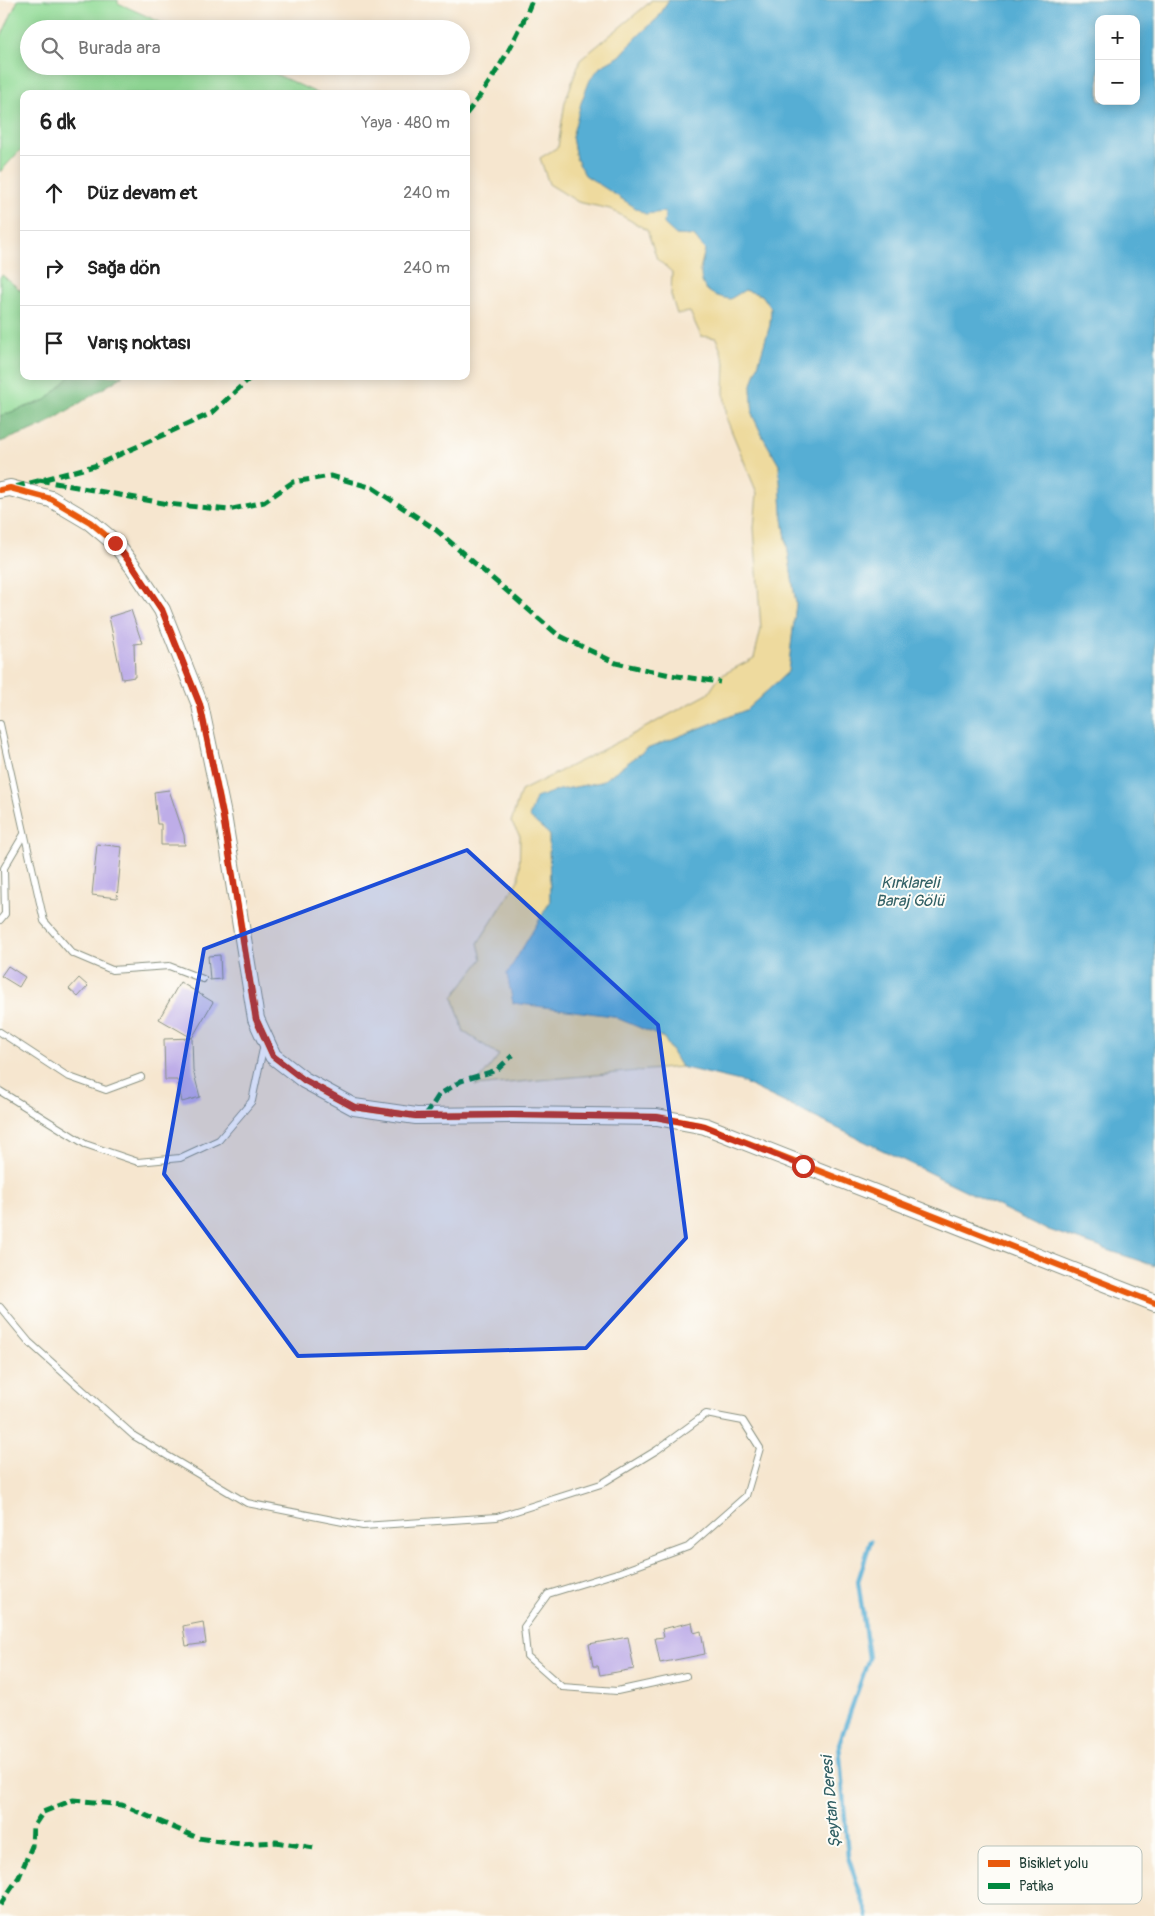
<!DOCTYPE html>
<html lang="tr">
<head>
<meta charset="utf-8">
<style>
  body { margin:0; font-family:Pangolin,sans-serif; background:#f2f2f2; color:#222 }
  .controls { position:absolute; right:15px; top:15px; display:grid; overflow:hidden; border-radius:10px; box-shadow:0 2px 12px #0003 }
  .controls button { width:45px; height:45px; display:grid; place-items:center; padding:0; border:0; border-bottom:1px solid #e0e0e0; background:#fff; color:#222; font:25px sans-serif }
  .stop { position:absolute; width:15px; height:15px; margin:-11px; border:4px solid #c8321e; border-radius:50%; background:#fff }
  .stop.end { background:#c8321e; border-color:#fff; box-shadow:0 1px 5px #0008 }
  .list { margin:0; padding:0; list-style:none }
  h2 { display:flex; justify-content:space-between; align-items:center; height:65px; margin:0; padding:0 20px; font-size:21px }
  h2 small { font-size:16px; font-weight:400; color:#767676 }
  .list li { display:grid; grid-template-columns:32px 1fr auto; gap:15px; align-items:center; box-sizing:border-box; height:75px; padding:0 20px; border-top:1px solid #e0e0e0 }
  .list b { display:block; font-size:19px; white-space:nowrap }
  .list em { font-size:16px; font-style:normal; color:#767676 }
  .icon { flex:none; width:28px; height:28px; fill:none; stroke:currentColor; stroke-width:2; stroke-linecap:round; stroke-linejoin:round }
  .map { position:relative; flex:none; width:1155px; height:1916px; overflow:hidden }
  .search { position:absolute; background:#fff; box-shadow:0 2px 12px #0003; left:20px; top:20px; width:450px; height:55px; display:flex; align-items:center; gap:12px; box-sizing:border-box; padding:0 18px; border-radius:28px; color:#767676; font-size:19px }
  .panel { position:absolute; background:#fff; box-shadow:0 2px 12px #0003; left:20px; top:90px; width:450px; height:290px; border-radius:10px }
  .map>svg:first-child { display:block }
  .green { fill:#93dc98; stroke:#598c66 }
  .forest { fill:#76bc80; stroke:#4a7c5a }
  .sand { fill:#eeda9e; stroke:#868c69 }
  .water { fill:#57aed4; stroke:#3b7684; fill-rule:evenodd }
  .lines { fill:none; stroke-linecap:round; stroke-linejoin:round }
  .stream { stroke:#57aed4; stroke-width:4.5 }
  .building { fill:#beade8 }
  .service-casing { stroke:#8a9282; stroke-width:8 }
  .tertiary-casing { stroke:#8a9282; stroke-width:18 }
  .service { stroke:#fff; stroke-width:6 }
  .tertiary { stroke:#fff; stroke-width:16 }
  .quiet { stroke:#00873e; stroke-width:5; stroke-dasharray:10 5; stroke-linecap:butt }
  .cycleway-casing { stroke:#fdfcf7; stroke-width:9 }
  .cycleway { stroke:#e8590c; stroke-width:6 }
  .route { stroke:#c8321e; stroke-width:6 }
  .marked { fill:#1d4ed8; fill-opacity:0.2; stroke:#1d4ed8; stroke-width:4; stroke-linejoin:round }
  .labels { text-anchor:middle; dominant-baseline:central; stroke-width:4; stroke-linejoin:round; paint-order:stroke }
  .water-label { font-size:16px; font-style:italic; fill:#305f64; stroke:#fdfcf7 }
  .key { fill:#fdfcf7; stroke:#bac3bc; stroke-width:1 }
  .key-label { font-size:14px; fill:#1f3d34 }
</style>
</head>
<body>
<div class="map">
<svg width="1155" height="1916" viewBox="0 0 1155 1916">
  <rect width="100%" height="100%" fill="#fdfcf7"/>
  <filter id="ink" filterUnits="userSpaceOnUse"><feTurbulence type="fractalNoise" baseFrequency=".02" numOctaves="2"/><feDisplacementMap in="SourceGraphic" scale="10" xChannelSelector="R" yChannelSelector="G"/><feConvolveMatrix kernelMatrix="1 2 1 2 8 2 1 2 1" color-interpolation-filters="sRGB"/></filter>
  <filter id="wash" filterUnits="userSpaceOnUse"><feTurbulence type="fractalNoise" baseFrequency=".0096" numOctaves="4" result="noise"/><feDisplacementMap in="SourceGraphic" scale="20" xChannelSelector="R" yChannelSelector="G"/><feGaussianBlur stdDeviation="1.12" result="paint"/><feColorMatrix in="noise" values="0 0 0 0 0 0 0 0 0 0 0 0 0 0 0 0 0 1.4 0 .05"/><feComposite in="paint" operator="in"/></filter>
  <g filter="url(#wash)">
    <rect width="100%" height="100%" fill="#f6e6cf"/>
    <g class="green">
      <polygon points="18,0 118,0 118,3 175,29 29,29 29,66 258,66 319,94 24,94 24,146 0,172 0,39"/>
      <polygon points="2,275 24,293 24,376 71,376 46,400 0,416 0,277"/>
    </g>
    <polygon class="forest" points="71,376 123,376 43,426 0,442 0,416 46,400"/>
    <polygon class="sand" points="651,0 669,0 658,18 639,35 620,56 600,67 572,137 576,158 585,175 645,213 665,212 676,235 694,236 705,250 699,272 730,299 744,290 762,295 771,308 770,325 751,389 753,416 763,437 779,465 782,512 796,604 788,672 746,710 647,749 601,782 555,791 549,834 550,902 507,974 513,1003 612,1015 664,1038 681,1067 475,1086 499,1055 464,1032 453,997 482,959 478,943 519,879 520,836 511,822 521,791 620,741 708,694 720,676 754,658 761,629 754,528 757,493 727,420 724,393 725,362 716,338 701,336 690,312 677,314 671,295 672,272 657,259 647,230 610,209 578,202 549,184 540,158 558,147 565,102 580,60 649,3"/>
    <path class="water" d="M669,0H1155V1266L1043,1228L740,1081L681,1067L664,1038L612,1016L513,1003L507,974L550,902L549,834L529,817L536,798L555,791L601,782L647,749L746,710L788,672L796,604L782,512L779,465L763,437L753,416L751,388L770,325L771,308L762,295L745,290L730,299C697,294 698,278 705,250L694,236L676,235L664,224L665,212L645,214L585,175L576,158L572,137L581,103L590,80L600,67L620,56L639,35L658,18ZM1099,19H1136V101H1099Z"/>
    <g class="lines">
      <polyline class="stream" points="868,1916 848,1857 839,1744 869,1658 858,1581 871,1541"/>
    </g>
    <g id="blocks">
      <g class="building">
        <polygon points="131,610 142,643 134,644 135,677 122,679 109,617"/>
        <polygon points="169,790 184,835 185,845 161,845 161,824 157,824 154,792"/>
        <polygon points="97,844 122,847 117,898 92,895"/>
        <polygon points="220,955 221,979 210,980 208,956"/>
        <polygon points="8,966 25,977 19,987 1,976"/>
        <polygon points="79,978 88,986 78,997 69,989"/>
        <polygon points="180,982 213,1002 192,1038 159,1019"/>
        <polygon points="192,1038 193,1070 200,1097 182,1102 177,1080 165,1080 164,1039"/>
        <polygon points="203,1622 206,1643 186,1646 183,1626"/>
        <polygon points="692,1622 694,1633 701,1631 705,1654 660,1663 655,1638 664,1637 662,1629"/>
        <polygon points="628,1637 634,1669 600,1675 598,1666 593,1666 589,1644"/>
      </g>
    </g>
  </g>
  <g filter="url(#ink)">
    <use href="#blocks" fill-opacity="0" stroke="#8a9282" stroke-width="1"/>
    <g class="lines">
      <g class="service-casing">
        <g id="service">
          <polyline points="0,724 44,921 72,953 112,970 169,966 203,979"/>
          <polyline points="0,920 5,914 4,868 24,834"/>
          <polyline points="0,1032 67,1076 106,1090 141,1077"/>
          <polyline points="0,1091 85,1144 138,1162 180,1158 219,1140 252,1101 264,1044"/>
          <polyline points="0,1307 29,1342 134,1436 247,1503 363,1526 497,1517 601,1484 657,1450 706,1414 743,1421 760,1448 746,1496 688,1547 620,1572 548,1594 524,1627 527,1656 562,1687 617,1691 686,1676"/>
        </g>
      </g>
      <g class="tertiary-casing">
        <polyline id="tertiary" points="0,490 10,488 51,499 90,522 115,543 134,568 162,610 200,705 223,815 256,1019 273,1056 304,1080 354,1107 416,1116 513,1115 657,1117 705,1126 1155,1303"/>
      </g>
      <use href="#service" class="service"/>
      <use href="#tertiary" class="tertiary"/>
      <g class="quiet">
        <path d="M466,114C493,80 517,40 532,0"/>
        <polyline points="39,480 168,504 228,510 264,502 293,482 331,476 373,488 435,529 558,635 616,663 670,675 720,682"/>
        <polyline points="15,487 94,466 212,413 252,376"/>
        <polyline points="425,1116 439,1095 461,1081 497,1070 513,1055"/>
        <polyline points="0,1905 19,1877 32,1846 33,1827 43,1812 73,1800 122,1805 198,1838 241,1844 276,1842 314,1848"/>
      </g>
      <g class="cycleway-casing">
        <polyline id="cycleway" points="0,490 10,488 51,499 90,522 115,543 134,568 162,610 200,705 223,815 256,1019 273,1056 304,1080 354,1107 416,1116 513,1115 657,1117 705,1126 1155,1303"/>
      </g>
      <use href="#cycleway" class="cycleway"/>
    </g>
  </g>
  <g class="lines" filter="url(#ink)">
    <polyline class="route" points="115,543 134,568 162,610 200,705 223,816 256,1019 273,1056 304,1080 354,1107 416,1116 513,1115 656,1117 704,1126 803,1166"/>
  </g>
  <path class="marked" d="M467,850L658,1025L686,1238L586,1348L298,1356L164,1174L204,949Z"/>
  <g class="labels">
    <g class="water-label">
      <text x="910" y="883">Kırklareli<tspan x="910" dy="18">Baraj Gölü</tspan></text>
      <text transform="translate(831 1802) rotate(-95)">Şeytan Deresi</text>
    </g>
  </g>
  <rect x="978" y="1846" width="164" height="58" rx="8" class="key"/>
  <rect x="988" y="1860" width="22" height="7" fill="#e8590c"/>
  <rect x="988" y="1883" width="22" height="6" fill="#00873e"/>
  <g class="key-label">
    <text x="1019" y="1868">Bisiklet yolu</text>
    <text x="1019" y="1891">Patika</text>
  </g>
</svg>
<div class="controls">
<button>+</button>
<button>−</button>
</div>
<div class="stop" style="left:803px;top:1166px"></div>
<div class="stop end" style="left:115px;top:543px"></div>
<div class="search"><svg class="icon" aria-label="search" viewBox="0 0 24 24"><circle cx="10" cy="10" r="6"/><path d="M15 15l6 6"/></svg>Burada ara</div>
<section class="panel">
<h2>6 dk<small>Yaya · 480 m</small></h2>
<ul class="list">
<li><svg class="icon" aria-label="ahead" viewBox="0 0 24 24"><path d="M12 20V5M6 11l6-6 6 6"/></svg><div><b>Düz devam et</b></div><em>240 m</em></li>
<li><svg class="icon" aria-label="right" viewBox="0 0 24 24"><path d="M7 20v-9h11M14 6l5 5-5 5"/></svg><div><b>Sağa dön</b></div><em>240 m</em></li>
<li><svg class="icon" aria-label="arrive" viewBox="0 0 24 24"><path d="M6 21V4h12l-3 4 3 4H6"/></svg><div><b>Varış noktası</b></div></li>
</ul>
</section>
</div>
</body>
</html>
